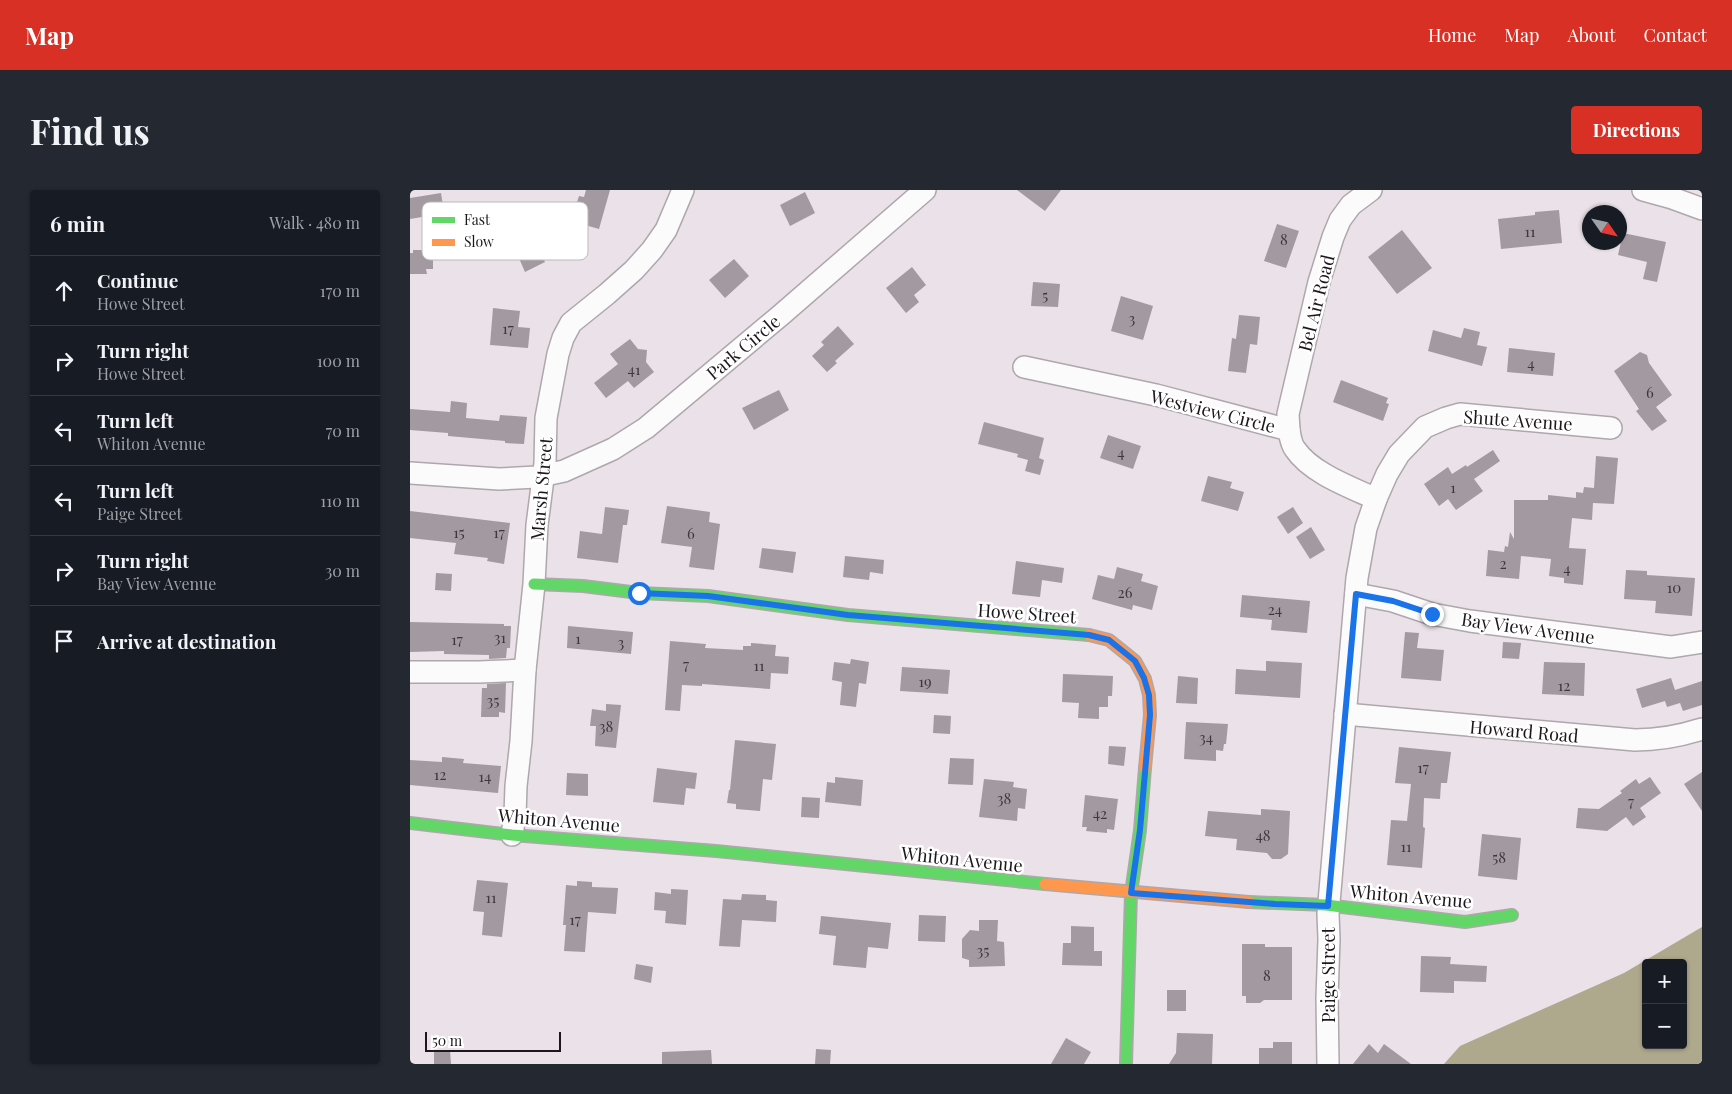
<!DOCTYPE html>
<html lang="en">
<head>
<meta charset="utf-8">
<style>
  body { margin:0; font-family:"Playfair Display",serif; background:#242831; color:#f1f3f6 }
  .controls { position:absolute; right:15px; bottom:15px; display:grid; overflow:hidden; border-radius:5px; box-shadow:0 1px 4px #0004 }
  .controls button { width:45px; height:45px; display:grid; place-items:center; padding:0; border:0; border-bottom:1px solid #363941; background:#171b24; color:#f1f3f6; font:25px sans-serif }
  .compass { position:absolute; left:1172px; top:15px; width:45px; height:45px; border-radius:50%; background:#171b24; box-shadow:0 1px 4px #0004; rotate:124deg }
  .scale { position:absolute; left:15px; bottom:12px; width:136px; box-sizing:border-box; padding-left:5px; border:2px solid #1c171b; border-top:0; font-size:14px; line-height:18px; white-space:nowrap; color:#1c171b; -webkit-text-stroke:4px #fff; paint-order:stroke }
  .stop { position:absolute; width:15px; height:15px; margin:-11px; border:4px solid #1a73e8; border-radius:50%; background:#fff }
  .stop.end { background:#1a73e8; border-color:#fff; box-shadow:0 1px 5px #0008 }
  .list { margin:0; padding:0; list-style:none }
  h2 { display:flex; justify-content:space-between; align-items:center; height:65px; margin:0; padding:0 20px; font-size:21px }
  h2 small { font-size:16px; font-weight:400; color:#9ea1a6 }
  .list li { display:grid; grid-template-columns:32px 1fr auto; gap:15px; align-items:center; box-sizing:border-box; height:70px; padding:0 20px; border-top:1px solid #363941 }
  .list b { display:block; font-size:19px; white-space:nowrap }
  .list p { margin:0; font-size:16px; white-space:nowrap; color:#9ea1a6 }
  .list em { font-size:16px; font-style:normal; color:#9ea1a6 }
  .icon { flex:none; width:28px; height:28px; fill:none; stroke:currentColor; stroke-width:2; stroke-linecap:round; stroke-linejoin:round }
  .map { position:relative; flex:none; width:1292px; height:874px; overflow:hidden; border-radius:5px }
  header { display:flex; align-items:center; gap:30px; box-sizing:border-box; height:70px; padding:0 25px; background:#d93025; color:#fff }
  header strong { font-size:24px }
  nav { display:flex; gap:28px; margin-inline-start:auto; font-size:18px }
  .intro { display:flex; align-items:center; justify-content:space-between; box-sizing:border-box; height:120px; padding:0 30px }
  h1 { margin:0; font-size:35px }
  .button { padding:12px 22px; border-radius:5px; background:#d93025; color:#fff; font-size:18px; font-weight:700 }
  main { display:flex; gap:30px; padding:0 30px }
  aside { flex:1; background:#171b24; border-radius:5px; box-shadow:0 1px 4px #0004 }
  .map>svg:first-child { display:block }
  .water { fill:#aea88c; fill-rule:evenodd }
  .building { fill:#a399a1 }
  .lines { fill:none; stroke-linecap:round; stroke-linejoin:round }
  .street-casing { stroke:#aea7ac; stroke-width:24 }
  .fast-casing { stroke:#aea7ac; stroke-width:14 }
  .slow-casing { stroke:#aea7ac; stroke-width:14 }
  .street { stroke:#fcfbfc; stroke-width:21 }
  .fast { stroke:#63d668; stroke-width:11 }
  .slow { stroke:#ff974d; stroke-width:11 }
  .route { stroke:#1a73e8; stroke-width:6 }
  .labels { text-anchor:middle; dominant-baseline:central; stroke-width:5; stroke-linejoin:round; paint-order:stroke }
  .number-label { font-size:15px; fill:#3e383c }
  .street-label { font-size:18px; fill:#1c171b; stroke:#fff }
  .key { fill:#fff; stroke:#bbb9bb; stroke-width:1 }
  .key-label { font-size:14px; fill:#1c171b }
</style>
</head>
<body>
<header>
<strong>Map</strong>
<nav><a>Home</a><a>Map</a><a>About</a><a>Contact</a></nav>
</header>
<div class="intro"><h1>Find us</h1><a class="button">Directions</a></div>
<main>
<aside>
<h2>6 min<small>Walk · 480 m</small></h2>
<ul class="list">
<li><svg class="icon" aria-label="ahead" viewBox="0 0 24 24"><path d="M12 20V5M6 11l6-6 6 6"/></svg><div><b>Continue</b><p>Howe Street</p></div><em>170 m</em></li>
<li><svg class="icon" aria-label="right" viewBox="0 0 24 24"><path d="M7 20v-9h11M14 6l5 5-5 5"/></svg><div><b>Turn right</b><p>Howe Street</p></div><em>100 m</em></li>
<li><svg class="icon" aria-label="left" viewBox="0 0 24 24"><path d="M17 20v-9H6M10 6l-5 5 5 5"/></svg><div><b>Turn left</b><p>Whiton Avenue</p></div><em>70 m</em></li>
<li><svg class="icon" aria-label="left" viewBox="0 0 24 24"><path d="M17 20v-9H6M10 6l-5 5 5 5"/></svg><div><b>Turn left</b><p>Paige Street</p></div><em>110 m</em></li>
<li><svg class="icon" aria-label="right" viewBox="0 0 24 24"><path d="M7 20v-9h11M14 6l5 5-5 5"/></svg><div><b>Turn right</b><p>Bay View Avenue</p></div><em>30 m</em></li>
<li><svg class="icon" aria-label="arrive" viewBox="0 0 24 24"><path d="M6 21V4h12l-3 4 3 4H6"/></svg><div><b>Arrive at destination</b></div></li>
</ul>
</aside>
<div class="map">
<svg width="1292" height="874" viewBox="0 0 1292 874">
  <rect width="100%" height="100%" fill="#eae2e8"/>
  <path class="water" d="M1292,737V874H1034L1050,856L1214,783ZM1236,773H1273V855H1236Z"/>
  <g class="building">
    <polygon points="176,0 200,0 189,39 161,31 169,6 174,7"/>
    <polygon points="607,0 651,0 635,21"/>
    <polygon points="395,2 405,23 380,36 370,15"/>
    <polygon points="31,3 39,53 18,57 12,27 0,29 0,8"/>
    <polygon points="1149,20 1152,53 1091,59 1088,29 1125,25 1125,22"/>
    <polygon points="867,34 889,41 876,78 854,71"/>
    <polygon points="992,40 1022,78 987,104 958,67"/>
    <polygon points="122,43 135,72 115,82 105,59 111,57 107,49"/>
    <polygon points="1213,43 1256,52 1247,92 1233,89 1237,72 1208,65"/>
    <polygon points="3,60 23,60 23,79 16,79 17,84 0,84 0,63 3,63"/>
    <polygon points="324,69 339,86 315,108 299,90"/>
    <polygon points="502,77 516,95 504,105 509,112 496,123 476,98"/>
    <polygon points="623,92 650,94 648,117 621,116"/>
    <polygon points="711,106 743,116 733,150 701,141"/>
    <polygon points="83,118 110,121 108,137 120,138 118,158 80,155"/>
    <polygon points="829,125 850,127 847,155 840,154 836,183 818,181 822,148 826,149"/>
    <polygon points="428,136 444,154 425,171 427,173 417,182 402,166 414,155 411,152"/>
    <polygon points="1054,138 1070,142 1067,155 1077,157 1072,176 1018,161 1023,140 1051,148"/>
    <polygon points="220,149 228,159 237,160 236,172 244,182 224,198 218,191 196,208 184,193 208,174 200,164"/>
    <polygon points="1099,158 1145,163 1143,186 1097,182"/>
    <polygon points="1230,162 1237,165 1239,173 1262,205 1246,217 1257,231 1242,241 1226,221 1229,219 1204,181"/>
    <polygon points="931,190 978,208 976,213 979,214 973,231 923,212"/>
    <polygon points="369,200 379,220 344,240 332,218"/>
    <polygon points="41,211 57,213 56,228 89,231 90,225 117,227 114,254 95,253 95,251 38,246 38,243 0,240 0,219 40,222"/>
    <polygon points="574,232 634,248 629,268 634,270 630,285 615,281 618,270 607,267 608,264 568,254"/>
    <polygon points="698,245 731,256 723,279 690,268"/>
    <polygon points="1083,260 1090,271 1064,289 1073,301 1046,320 1038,309 1029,316 1014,294 1038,277 1042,284 1056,275 1057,277"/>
    <polygon points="1186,266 1208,268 1204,314 1183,313 1182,330 1162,328 1159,358 1176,359 1173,395 1154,393 1154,388 1139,386 1141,369 1111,366 1109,389 1076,386 1078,360 1094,362 1095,356 1098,357 1100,342 1104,349 1104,310 1138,310 1138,305 1166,308 1166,302 1173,303 1174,297 1184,298"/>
    <polygon points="798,286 822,292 820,298 834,302 828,321 791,311"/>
    <polygon points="257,316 300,322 299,332 310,334 304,380 279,377 282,357 251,353"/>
    <polygon points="195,317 219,320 217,335 213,335 208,373 167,368 170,341 192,344"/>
    <polygon points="883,317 893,333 878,344 867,327"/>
    <polygon points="0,321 100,333 94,374 77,371 78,368 44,364 46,353 0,348"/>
    <polygon points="901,337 915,360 900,369 886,347"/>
    <polygon points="352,358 386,362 383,383 349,378"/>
    <polygon points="435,366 474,370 473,384 460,382 459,390 433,387"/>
    <polygon points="606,371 654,378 652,393 632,390 630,407 602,404"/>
    <polygon points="707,377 733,384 731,391 748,396 742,420 723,415 722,420 682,409 688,385 704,389"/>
    <polygon points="1216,380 1237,381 1237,385 1285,388 1282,426 1245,423 1246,411 1214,409"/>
    <polygon points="26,383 42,384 41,401 25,400"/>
    <polygon points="832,405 900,411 897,443 861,440 862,430 830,427"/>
    <polygon points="0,432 94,434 94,436 101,436 100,458 97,458 96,468 79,469 79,465 34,464 34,461 0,462"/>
    <polygon points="158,436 223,442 221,464 157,458"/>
    <polygon points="995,442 1009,443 1007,458 1034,460 1031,491 991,488"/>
    <polygon points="260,451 296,454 295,458 333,460 333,456 341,456 341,453 366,455 365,466 379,467 378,484 361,483 360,499 292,494 292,496 272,495 270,521 255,520"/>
    <polygon points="1093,452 1111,453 1109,469 1092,468"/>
    <polygon points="441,469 459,472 456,494 449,493 446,517 430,515 432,492 422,490 424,472 440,474"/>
    <polygon points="856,471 892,473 890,508 825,504 826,479 856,481"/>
    <polygon points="1134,472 1175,473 1174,506 1132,504"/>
    <polygon points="492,477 540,480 538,504 490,501"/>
    <polygon points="653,484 703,486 702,506 698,506 698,517 689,517 689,529 668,528 669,513 652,512"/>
    <polygon points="768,486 788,488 787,514 766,513"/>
    <polygon points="1261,488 1265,500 1292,491 1292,515 1273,521 1270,513 1257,517 1255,511 1232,518 1226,499"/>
    <polygon points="96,493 95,523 89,522 89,527 71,527 72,498 77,498 77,494"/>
    <polygon points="196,514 211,515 206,558 185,556 186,536 180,536 182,519 196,521"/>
    <polygon points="524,525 541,526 540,544 523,543"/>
    <polygon points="776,532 818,534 816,554 814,554 813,561 806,560 806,571 774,569"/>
    <polygon points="325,550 366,554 362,590 353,589 350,621 326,619 326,614 317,613 319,600 320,600"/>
    <polygon points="699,556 716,557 714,576 698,574"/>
    <polygon points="989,557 1041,562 1037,593 1031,593 1030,609 1014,608 1013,637 1015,638 1012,678 977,675 981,630 997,631 1001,594 985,593"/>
    <polygon points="32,567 54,569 53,573 91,576 88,603 0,595 0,570 32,572"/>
    <polygon points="540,568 564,569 563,595 538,594"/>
    <polygon points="247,578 287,583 285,599 276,598 274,615 243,612"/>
    <polygon points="1292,582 1292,621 1274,594"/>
    <polygon points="157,583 178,584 178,606 156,605"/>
    <polygon points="425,587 453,590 451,616 415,612 417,592 425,593"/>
    <polygon points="1240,587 1251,603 1230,618 1236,627 1223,636 1216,627 1197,641 1166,638 1168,618 1189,619 1212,603 1210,601 1226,589 1229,594"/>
    <polygon points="574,589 604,592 603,597 617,599 615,619 608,618 607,631 569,627"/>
    <polygon points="675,605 708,609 704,640 697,639 697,643 676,641 677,637 672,637"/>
    <polygon points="392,607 410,608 409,628 391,627"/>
    <polygon points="851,619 880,621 878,664 871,669 862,669 857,663 826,660 827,649 795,646 798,621 851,625"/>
    <polygon points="1072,644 1111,648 1107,690 1068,686"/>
    <polygon points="67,690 98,693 92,747 72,745 74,722 63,721"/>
    <polygon points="167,691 182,692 182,697 208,698 206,724 178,722 175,762 154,761 156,735 153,735 156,695 167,696"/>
    <polygon points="261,699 278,700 276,735 255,733 256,721 244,720 245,702 261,704"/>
    <polygon points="332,704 356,705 356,710 367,711 366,732 332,730 330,757 309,756 313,709 331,710"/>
    <polygon points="509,725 536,726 535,752 508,751"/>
    <polygon points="411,726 481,733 478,759 458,757 456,778 423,775 426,746 409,744"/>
    <polygon points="569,730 588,730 587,751 594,752 595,776 559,777 559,770 552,768 552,749 560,740 569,741"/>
    <polygon points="661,736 684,737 684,761 692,761 692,776 652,775 653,753 661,753"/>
    <polygon points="832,754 855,754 855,757 882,757 882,810 854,810 850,813 836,813 836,806 832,806"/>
    <polygon points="1011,766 1041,767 1040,774 1077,776 1076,792 1044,791 1044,803 1010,802"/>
    <polygon points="226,774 243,777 241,793 224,789"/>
    <rect x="757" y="800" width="19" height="21"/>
    <polygon points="767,843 803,844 802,874 759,874 766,863"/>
    <polygon points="656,848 681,862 674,874 641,874"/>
    <polygon points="863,852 882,852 882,874 849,874 849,858 863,858"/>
    <polygon points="959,854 968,863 974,854 1001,874 943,874"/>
    <polygon points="406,859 421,860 420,874 405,874"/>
    <polygon points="24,860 40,860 41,874 24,874"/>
    <polygon points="301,860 302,874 252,874 252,862"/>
  </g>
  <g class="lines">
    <g class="street-casing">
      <g id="street">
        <polyline points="1233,0 1262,8 1292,19"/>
        <path d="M614,177L746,205L879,240C880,246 881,254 885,259C901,283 940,297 966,309"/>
        <polyline points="879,240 878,224 909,92 923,47 930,30 941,15 961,0"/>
        <polyline points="0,283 89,289 126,287 154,281 203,259 236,238 371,125 515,0"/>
        <polyline points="946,404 983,411 1022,424 1060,431 1261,457 1292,452"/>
        <polyline points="0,482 69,482 115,480"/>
        <path d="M935,524L1225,550C1248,550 1270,546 1292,539"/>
        <polyline points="102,645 105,625 106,596 111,551 115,480 124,394 127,335 135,273 136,228 148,164 153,148 161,133 197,104 224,80 242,60 256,40 273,0"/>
        <polyline points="918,874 917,808 919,749 918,724 947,388 956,338 966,309 977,284 989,264 1015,237 1036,228 1050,224 1201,238"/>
      </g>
    </g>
    <g class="fast-casing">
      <g id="fast">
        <polyline points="124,394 173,396 229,403 298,406 438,425 679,445"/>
        <polyline points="0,633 102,645 306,661 635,694"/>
        <polyline points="839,712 916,715 1055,732 1102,725"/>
        <polyline points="716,874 721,703 730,640 735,578"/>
      </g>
    </g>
    <g class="slow-casing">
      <g id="slow">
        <polyline points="679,445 699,450 725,471 735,489 739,505 740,525 735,578"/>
        <polyline points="635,694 839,712"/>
      </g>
    </g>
    <use href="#street" class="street"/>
    <use href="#fast" class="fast"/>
    <use href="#slow" class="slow"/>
  </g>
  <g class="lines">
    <polyline class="route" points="229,403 298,406 438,425 679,445 699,450 725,471 734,488 739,505 740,525 730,640 721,703 865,714 918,716 946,404 983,411 1022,424"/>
  </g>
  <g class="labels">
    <g class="number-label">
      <text x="1120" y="41">11</text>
      <text x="874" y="49">8</text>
      <text x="635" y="105">5</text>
      <text x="722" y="128">3</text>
      <text x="98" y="138">17</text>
      <text x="1121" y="173">4</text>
      <text x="224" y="179">41</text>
      <text x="1240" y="202">6</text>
      <text x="711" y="262">4</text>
      <text x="1043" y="297">1</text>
      <text x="49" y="342">15</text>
      <text x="89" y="342">17</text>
      <text x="281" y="343">6</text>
      <text x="1093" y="373">2</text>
      <text x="1157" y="378">4</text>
      <text x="1264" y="397">10</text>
      <text x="715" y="402">26</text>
      <text x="865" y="419">24</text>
      <text x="90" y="447">31</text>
      <text x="168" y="448">1</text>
      <text x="47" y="449">17</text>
      <text x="211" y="452">3</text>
      <text x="276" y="474">7</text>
      <text x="349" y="475">11</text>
      <text x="515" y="491">19</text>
      <text x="1154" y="495">12</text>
      <text x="83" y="510">35</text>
      <text x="196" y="536">38</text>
      <text x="796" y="547">34</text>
      <text x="1013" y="577">17</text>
      <text x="30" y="584">12</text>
      <text x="75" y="586">14</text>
      <text x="594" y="608">38</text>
      <text x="1221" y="611">7</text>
      <text x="690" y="623">42</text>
      <text x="853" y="645">48</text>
      <text x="996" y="656">11</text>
      <text x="1089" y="667">58</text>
      <text x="81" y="707">11</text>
      <text x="165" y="729">17</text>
      <text x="573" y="760">35</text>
      <text x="857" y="785">8</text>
    </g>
    <g class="street-label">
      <text transform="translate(906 113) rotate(-76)">Bel Air Road</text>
      <text transform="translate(333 157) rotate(-40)">Park Circle</text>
      <text transform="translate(803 221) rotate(14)">Westview Circle</text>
      <text transform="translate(1108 230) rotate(4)">Shute Avenue</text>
      <text transform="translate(131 299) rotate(-85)">Marsh Street</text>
      <text transform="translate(617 423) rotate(4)">Howe Street</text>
      <text transform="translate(1118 438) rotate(8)">Bay View Avenue</text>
      <text transform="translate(1114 541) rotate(5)">Howard Road</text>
      <text transform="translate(149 630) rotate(5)">Whiton Avenue</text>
      <text transform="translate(552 669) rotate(6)">Whiton Avenue</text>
      <text transform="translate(1001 706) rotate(5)">Whiton Avenue</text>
      <text transform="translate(918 785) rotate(-90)">Paige Street</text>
    </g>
  </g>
  <rect x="12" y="12" width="166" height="58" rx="8" class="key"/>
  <rect x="22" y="27" width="23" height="6" fill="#63d668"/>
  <rect x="22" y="49" width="23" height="7" fill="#ff974d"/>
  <g class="key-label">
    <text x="54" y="35">Fast</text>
    <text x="54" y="57">Slow</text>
  </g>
</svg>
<div class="controls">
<button>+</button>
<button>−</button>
</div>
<svg class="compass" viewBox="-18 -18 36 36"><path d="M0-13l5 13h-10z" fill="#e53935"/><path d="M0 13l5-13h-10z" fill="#9ea1a6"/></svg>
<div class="scale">50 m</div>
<div class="stop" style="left:229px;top:403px"></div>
<div class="stop end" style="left:1022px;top:424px"></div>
</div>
</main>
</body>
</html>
